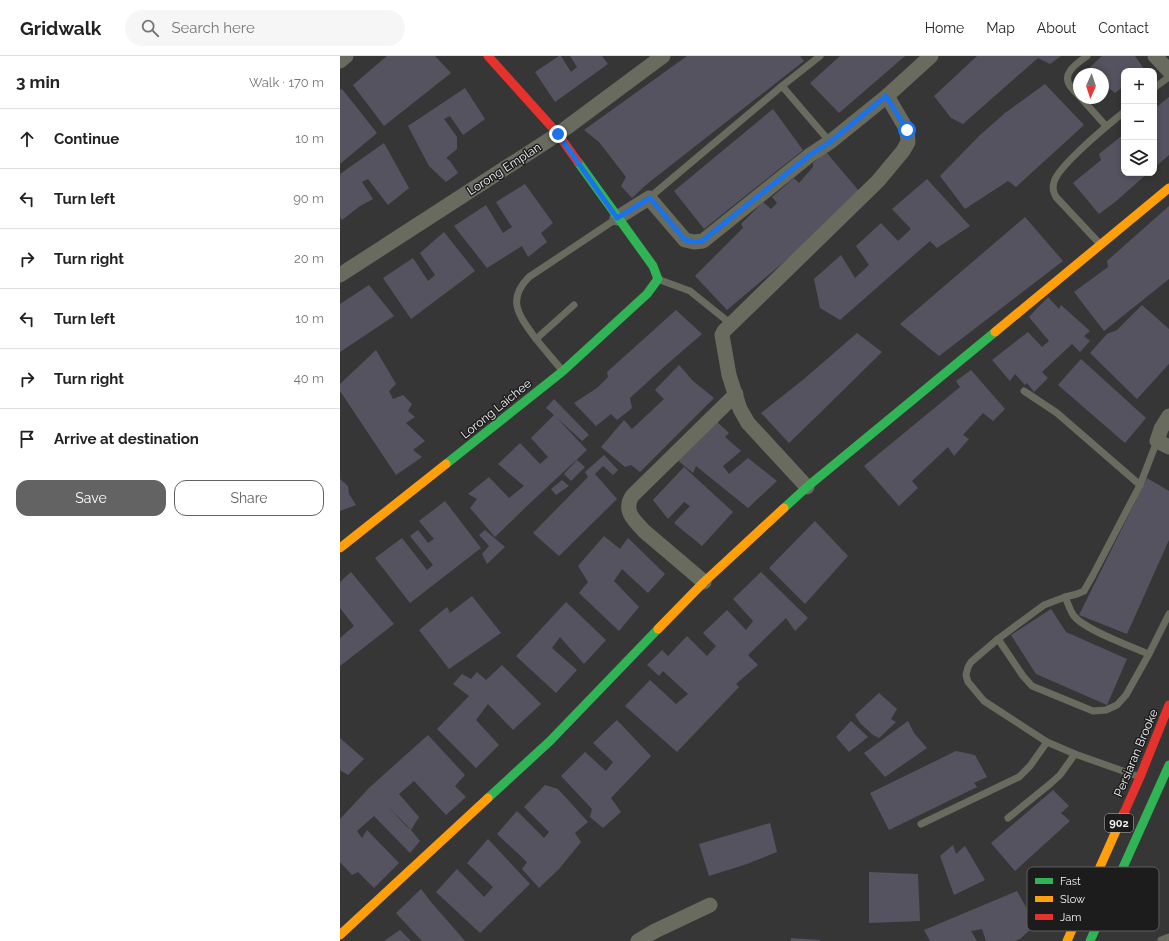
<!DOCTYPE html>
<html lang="en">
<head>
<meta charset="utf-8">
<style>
  body { margin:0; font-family:Raleway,sans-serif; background:#f6f6f6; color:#222 }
  .controls { position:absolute; right:12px; top:12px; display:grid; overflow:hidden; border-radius:8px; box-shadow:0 2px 6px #0003 }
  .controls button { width:36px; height:36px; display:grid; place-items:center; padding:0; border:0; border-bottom:1px solid #e0e0e0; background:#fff; color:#222; font:20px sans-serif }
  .compass { position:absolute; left:733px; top:12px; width:36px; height:36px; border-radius:50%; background:#fff; box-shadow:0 2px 6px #0003; rotate:183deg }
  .stop { position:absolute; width:12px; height:12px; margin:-9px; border:3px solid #1a73e8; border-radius:50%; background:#fff }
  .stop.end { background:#1a73e8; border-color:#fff; box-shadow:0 1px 4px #0008 }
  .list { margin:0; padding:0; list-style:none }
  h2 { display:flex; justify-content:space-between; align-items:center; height:52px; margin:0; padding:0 16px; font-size:17px }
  h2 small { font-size:13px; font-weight:400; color:#767676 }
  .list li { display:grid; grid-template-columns:26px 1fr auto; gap:12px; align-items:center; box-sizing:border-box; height:60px; padding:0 16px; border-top:1px solid #e0e0e0 }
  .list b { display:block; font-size:15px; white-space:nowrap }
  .list em { font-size:13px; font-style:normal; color:#767676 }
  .actions { display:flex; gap:8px; padding:12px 16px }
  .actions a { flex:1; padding:9px 0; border:1px solid #636363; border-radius:12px; text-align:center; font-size:14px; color:#636363 }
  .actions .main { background:#636363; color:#fff }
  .icon { flex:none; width:22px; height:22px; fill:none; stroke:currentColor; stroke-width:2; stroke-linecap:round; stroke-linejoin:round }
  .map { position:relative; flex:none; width:829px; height:885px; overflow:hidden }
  header { display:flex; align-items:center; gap:24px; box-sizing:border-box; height:56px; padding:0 20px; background:#fff; border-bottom:1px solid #e0e0e0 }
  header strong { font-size:19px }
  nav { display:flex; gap:22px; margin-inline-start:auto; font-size:14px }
  .search { width:280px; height:36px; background:#f6f6f6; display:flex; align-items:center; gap:10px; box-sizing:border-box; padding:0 14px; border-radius:22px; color:#767676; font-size:15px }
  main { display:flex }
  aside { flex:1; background:#fff }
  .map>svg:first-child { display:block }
  .building { fill:#565361 }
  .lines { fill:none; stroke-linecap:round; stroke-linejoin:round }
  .lane { stroke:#686b5d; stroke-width:7 }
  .street { stroke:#686b5d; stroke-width:15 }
  .fast { stroke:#30b455; stroke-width:9 }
  .slow { stroke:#ff9f0a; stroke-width:9 }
  .jam { stroke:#e5322d; stroke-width:9 }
  .route { stroke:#1a73e8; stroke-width:5 }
  .labels { text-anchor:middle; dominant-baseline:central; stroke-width:3; stroke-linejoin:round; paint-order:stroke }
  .shield { fill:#1c1c1d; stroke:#b3b3b5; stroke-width:1 }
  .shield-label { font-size:11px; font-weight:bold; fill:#f4f4f6 }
  .street-label { font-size:12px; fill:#f4f4f6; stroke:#1c1c1d }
  .key { fill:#1c1c1d; stroke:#5d5d5e; stroke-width:1 }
  .key-label { font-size:11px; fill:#f4f4f6 }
</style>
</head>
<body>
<header>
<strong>Gridwalk</strong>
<div class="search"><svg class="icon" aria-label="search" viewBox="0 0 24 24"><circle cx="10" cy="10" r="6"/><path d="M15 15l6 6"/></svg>Search here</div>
<nav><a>Home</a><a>Map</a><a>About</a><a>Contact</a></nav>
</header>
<main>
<aside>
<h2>3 min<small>Walk · 170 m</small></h2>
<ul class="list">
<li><svg class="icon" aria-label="ahead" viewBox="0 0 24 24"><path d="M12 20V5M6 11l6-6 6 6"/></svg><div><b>Continue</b></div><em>10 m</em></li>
<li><svg class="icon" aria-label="left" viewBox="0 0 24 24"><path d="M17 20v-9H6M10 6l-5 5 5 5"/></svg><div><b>Turn left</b></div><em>90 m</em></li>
<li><svg class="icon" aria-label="right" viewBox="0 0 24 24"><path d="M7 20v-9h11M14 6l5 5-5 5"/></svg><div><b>Turn right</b></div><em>20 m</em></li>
<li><svg class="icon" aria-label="left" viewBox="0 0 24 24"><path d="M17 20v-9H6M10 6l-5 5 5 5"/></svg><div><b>Turn left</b></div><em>10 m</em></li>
<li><svg class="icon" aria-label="right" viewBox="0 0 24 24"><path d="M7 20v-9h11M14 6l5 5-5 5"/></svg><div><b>Turn right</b></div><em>40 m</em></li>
<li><svg class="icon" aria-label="arrive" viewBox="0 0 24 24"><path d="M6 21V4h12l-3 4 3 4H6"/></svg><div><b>Arrive at destination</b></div></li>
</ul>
<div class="actions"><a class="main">Save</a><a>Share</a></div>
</aside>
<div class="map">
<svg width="829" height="885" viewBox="0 0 829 885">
  <rect width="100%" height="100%" fill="#363636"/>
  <g class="building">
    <polygon points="47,0 95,0 111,17 44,70 13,29"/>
    <polygon points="219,0 221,0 231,16 237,11 230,0 262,0 268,8 215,46 195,16"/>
    <polygon points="347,0 460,0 464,5 307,128 292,142 281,130 286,121 259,86 244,74"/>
    <polygon points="500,0 565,0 499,57 470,27"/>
    <polygon points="637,0 721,0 710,8 698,2 623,68 611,62 594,40"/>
    <polygon points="762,0 795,0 804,13 802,15 784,15 784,30 775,37 763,27 763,18 753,18 748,13"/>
    <polygon points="705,28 744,69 676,131 668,125 625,153 600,120 639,80 665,57"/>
    <polygon points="125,32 145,63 123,79 110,60 104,63 117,81 117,93 106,102 110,105 118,117 106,126 89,110 68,70"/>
    <polygon points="2,33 37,77 0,108 0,34"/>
    <polygon points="829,41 829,99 814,112 814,53"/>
    <polygon points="433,53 463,94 364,173 334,135"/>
    <polygon points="784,78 784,117 808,117 775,146 759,158 733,127 761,104 759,98"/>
    <polygon points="44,87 69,132 48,149 28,123 22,126 33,143 20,150 2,164 0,161 0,118"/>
    <polygon points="486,96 519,135 515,146 387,254 355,220 403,172 401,168 423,146 431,153 437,147 432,141 454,122 459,127 473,111 473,107"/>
    <polygon points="587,123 630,170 597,192 590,185 500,264 480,252 474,223 501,199 515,222 529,209 516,190 541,167 558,185 571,173 552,153"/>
    <polygon points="185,128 213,167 201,177 207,186 188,201 182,190 147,212 114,170 146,149 163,177 172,171 156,146"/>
    <polygon points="829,150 829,223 764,275 734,236 768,211 767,205"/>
    <polygon points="685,161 723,205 599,300 560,268"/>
    <polygon points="104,176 135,215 71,263 43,222 73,202 88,225 95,219 80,197"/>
    <polygon points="29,229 54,260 0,296 0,248"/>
    <polygon points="708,241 719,253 721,249 750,275 744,280 750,285 740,296 732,288 702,316 708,322 694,336 687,327 685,329 675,318 670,325 652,304 688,276 702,291 709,285 689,261"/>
    <polygon points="802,249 829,273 829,308 797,343 750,297 767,278 777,274"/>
    <polygon points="336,254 362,278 325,310 290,342 292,352 277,364 271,358 256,370 234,347 257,332 268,321 267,316"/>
    <polygon points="517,277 542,296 479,358 449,387 421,357 464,323"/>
    <polygon points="36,294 56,328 49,335 53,343 63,339 72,348 68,355 75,361 66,367 85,385 73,394 82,401 56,419 0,335 0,328"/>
    <polygon points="741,303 806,362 785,387 718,329"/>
    <polygon points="339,309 353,325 374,342 300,416 291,409 285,411 261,391 284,364 292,373 324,343 315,334"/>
    <polygon points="631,314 665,353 653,365 643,357 623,379 629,383 614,400 608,391 572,425 578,432 559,450 524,410 620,331 616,325"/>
    <polygon points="214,343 249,379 242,385 216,361 247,394 188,449 155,481 130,452 137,443 128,438 149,421 169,442 184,430 158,408 180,387 200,408 208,401 191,382 214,359 206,352"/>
    <polygon points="374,363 389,377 385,381 401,395 383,410 389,418 408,402 437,425 408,452 356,410 353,417 336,403"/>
    <polygon points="264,399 278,414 273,419 263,410 255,418 277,443 219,500 193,477 248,421 245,416"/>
    <polygon points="237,404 245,411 231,425 224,418"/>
    <polygon points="344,411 393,456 362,490 334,467 350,450 344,446 328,463 313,444"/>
    <polygon points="807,422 829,435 829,484 787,578 739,559"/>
    <polygon points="0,423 8,430 9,438 16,449 0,455"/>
    <polygon points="222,424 229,430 216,439 211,433"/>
    <polygon points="105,445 141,492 70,547 35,502 62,482 87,514 93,509 70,480 78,474 88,487 94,483 79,465"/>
    <polygon points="475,465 508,500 465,548 429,512"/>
    <polygon points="145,474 165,491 147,508 142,498 149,490 139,479"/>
    <polygon points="264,480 280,493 288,482 325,518 308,537 282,513 274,525 299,551 279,575 239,537 248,526 238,510"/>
    <polygon points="11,516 54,568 0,610 0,582 14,570 0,552 0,526"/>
    <polygon points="421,516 468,562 455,575 446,562 408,599 418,609 396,628 399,631 337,696 285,650 310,624 336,648 348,638 323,615 319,620 307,609 322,594 328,600 347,580 367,600 376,590 363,577 387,554 406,574 413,565 393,543"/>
    <polygon points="132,540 161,577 109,613 79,574 107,551 110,557"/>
    <polygon points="226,546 266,584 244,608 220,581 212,592 237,614 216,637 176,600"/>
    <polygon points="711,553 726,576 787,603 767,649 696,618 671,579"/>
    <polygon points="162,609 201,648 173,674 148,648 136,664 159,689 136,712 97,673 129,640 113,628 122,618 131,623 137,616 146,624"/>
    <polygon points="539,637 557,653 551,663 556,666 539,682 533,679 520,667 515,659"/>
    <polygon points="277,664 311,700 271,742 281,756 263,772 250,761 252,753 221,720 245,696 266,715 273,706 253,687"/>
    <polygon points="511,665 528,681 509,696 496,681"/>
    <polygon points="568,665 574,677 587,692 545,721 524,697"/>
    <polygon points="88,679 125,719 115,730 126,741 106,759 74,725 59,738 79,761 71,774 46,748 66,770 71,774 80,785 70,797 34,760 17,775 22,782 27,774 59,807 34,832 18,816 12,819 0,806 0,763 30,731"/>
    <polygon points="0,682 24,703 8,719 0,714"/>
    <polygon points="616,695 635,699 647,721 634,727 637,731 549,774 530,737"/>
    <polygon points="205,729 218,733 248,766 235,777 241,786 219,813 199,832 182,813 187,806 157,778 177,755 204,782 209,776 184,751"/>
    <polygon points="713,734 729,750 721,757 730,765 675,815 651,787"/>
    <polygon points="430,767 437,796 407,808 369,820 359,788"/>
    <polygon points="148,783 190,828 140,877 96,836 117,813 144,841 153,831 127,807"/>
    <polygon points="613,789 616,798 625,790 645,824 614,839 600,800"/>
    <polygon points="529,816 578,818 580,865 529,867"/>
    <polygon points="81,833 91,846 125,885 82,885 56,857"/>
    <polygon points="677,835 686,851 693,871 680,883 675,885 646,885 642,873 631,875 637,885 590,885 584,874"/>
    <polygon points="60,874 71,885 44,885"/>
    <polygon points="451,882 480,884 480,885 451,885"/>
  </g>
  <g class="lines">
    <g class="lane">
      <polyline points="442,30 490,86"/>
      <polyline points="814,32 829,21"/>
      <path d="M739,40C736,37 733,34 730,30C721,17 738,7 747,0"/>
      <polyline points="741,42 766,70"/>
      <polyline points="309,142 442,30 480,0"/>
      <path d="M759,187L716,141C713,136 712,132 714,126C718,110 769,68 784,56"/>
      <polyline points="320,224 350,235 391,268"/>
      <polyline points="196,283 234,249"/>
      <path d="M221,313C212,302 202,291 193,279C178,258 167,243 189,221L276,163"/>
      <polyline points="684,335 717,357 800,429"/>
      <path d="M725,541C728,547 730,555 734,560C745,574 792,591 809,598"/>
      <polyline points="658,583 683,620 692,630 753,655 766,654 777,649 786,639 809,598 829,558"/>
      <polyline points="797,720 735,698 707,686 644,645 628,626 626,619 628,611 631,606 658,583 704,549 725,541 737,538 744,535 753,519 800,429 817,385"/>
      <polyline points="668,762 710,728 720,719 735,698"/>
      <polyline points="581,768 679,721 690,710 707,686"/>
      <polyline points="821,884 829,881"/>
    </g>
    <g class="street">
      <polyline points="815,0 829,15"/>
      <polyline points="0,5 6,0"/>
      <polyline points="277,162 309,142 345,184 354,186 363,185 470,99 490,86 547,40 591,0"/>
      <polyline points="0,219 218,78 323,0"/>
      <polyline points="829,360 821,373 817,385 829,391"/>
      <polyline points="467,431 408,367 400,353 389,319 382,279 384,275 538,125 563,95 568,86 567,74 547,40"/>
      <path d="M364,526L304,475C294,464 283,455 292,440L396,338"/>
      <polyline points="298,885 315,875 370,849"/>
    </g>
    <g class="fast">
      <polyline points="106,408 223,315 307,238 318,223 313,210 238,106"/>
      <polyline points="444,452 467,431 655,276"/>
      <polyline points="148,742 210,685 318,573"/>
      <polyline points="750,885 829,709"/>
    </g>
    <g class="slow">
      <polyline points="655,276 829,132"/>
      <polyline points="0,492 106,408"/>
      <polyline points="318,573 364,526 444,452"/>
      <polyline points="0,879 148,742"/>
      <polyline points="727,885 784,757"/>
    </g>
    <g class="jam">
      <polyline points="148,0 218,78 238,106"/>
      <polyline points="784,757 800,721 829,649"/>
    </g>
  </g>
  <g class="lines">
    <polyline class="route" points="218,78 277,162 310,142 345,184 354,186 362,185 470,99 490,86 546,40 567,74"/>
  </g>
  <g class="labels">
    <rect class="shield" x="765" y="758" width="28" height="18" rx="3"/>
    <g class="shield-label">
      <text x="779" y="767">902</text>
    </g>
    <g class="street-label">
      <text transform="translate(164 113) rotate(-33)">Lorong Emplan</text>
      <text transform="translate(156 353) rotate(-39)">Lorong Laichee</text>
      <text transform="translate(796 697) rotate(-67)">Persiaran Brooke</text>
    </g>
  </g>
  <rect x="687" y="811" width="132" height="64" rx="6" class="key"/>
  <rect x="695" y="822" width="18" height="6" fill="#30b455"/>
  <rect x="695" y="840" width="18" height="6" fill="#ff9f0a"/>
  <rect x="695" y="858" width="18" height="6" fill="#e5322d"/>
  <g class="key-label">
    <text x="720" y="829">Fast</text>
    <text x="720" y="847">Slow</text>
    <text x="720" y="865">Jam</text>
  </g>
</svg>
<div class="controls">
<button>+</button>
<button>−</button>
<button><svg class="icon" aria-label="layers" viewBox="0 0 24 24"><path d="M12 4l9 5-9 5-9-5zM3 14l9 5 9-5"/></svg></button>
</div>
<svg class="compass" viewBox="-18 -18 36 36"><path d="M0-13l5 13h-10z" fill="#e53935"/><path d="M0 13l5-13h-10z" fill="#767676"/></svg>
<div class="stop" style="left:567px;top:74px"></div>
<div class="stop end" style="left:218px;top:78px"></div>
</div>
</main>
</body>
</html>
